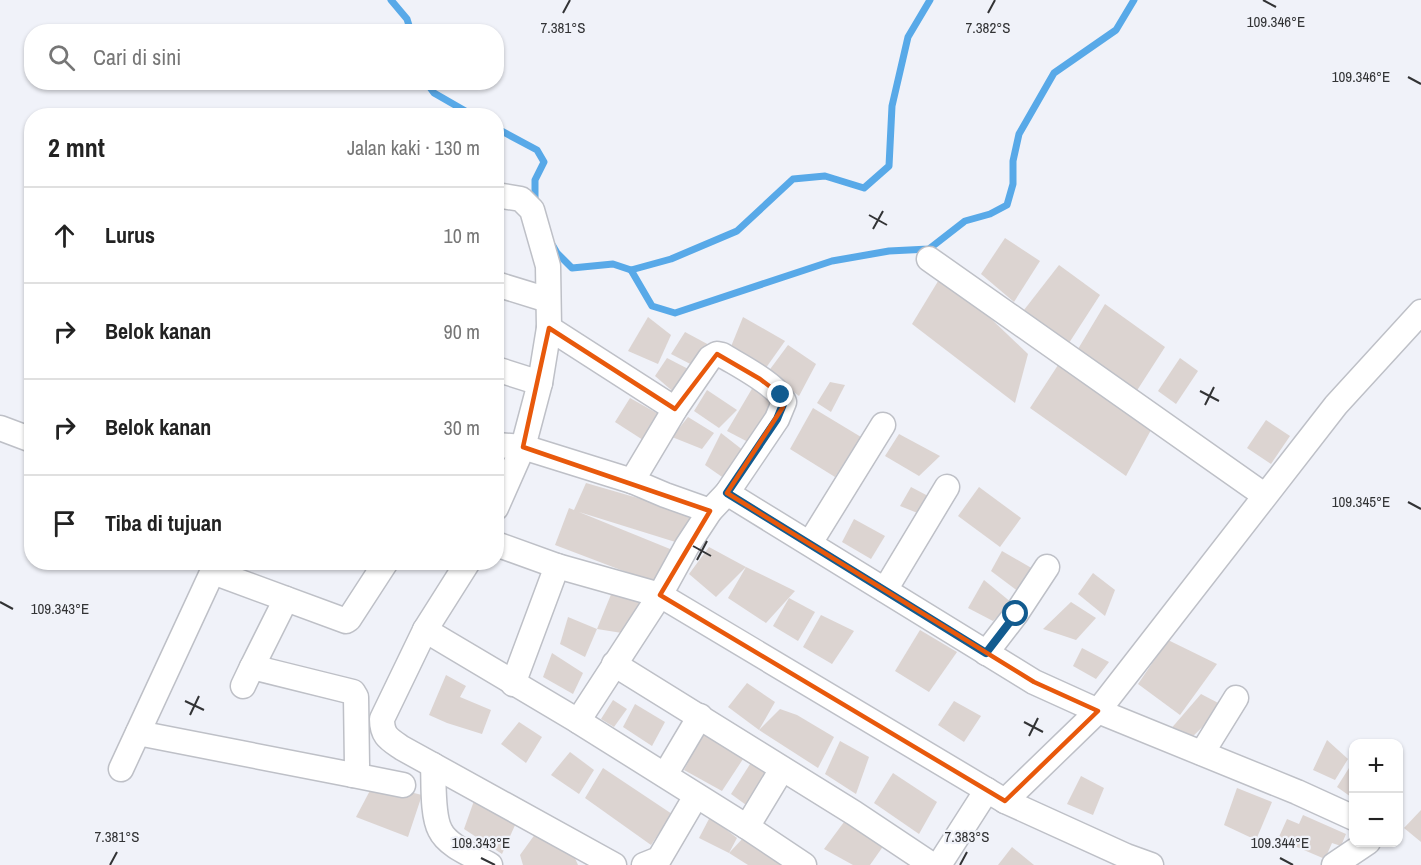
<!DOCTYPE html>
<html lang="id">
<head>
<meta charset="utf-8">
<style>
  body { margin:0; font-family:"Archivo Narrow",sans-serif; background:#f2f2f2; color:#222 }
  .controls { position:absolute; right:18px; bottom:18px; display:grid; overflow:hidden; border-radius:12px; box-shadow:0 2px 4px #0004 }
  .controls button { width:54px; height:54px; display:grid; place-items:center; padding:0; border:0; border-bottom:2px solid #e0e0e0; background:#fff; color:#222; font:30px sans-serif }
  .stop { position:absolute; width:18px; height:18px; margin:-14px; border:4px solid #125b8f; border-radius:50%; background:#fff }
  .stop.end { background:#125b8f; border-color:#fff; box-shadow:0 2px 6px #0008 }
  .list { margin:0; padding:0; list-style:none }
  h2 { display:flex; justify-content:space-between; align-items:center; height:78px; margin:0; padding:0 24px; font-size:26px }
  h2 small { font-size:20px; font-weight:400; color:#767676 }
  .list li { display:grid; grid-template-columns:39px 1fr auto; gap:18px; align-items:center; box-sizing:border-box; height:96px; padding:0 24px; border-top:2px solid #e0e0e0 }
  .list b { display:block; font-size:22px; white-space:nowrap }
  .list em { font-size:20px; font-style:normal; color:#767676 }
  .icon { flex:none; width:33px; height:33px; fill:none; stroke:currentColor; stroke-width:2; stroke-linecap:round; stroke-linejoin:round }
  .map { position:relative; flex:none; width:1421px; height:865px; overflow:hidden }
  .search { position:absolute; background:#fff; box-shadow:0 2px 4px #0004; left:24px; top:24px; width:480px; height:66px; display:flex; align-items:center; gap:15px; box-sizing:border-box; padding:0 21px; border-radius:24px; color:#767676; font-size:22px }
  .panel { position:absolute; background:#fff; box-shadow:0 2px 4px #0004; left:24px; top:108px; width:480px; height:462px; border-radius:24px }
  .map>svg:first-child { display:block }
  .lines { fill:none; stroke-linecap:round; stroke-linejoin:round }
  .stream { stroke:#58a9e8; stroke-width:7 }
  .building { fill:#dcd4d1 }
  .minor-casing { stroke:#bec0c7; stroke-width:27 }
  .minor { stroke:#fff; stroke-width:24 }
  .route { stroke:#125b8f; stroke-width:8 }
  .marked { fill:none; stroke:#e8590c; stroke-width:4.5; stroke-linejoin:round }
  .ticks { fill:none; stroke:#323335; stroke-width:2 }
  .ticks-label { font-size:15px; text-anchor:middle; fill:#323335; stroke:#f0f2f9; stroke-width:4.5; stroke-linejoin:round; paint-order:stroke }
</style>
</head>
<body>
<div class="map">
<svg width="1421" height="865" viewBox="0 0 1421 865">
  <rect width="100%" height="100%" fill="#f0f2f9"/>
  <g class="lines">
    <g class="stream">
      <polyline points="391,0 407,19 411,32"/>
      <polyline points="426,82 434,93 474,116"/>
      <polyline points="496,128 537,150 544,162 535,180 535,203"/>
      <polyline points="553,246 557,253 572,268 613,264 631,270 652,306 675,313 832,261 889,251 929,249 965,221 990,214 1007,205 1013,184 1013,161 1019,134 1054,73 1116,30 1134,0"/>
      <polyline points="631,270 671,259 737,231 793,179 825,176 864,188 889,166 892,106 908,37 930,0"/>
    </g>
  </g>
  <g class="building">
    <polygon points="1005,238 1040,261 1014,302 981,274"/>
    <polygon points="1059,265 1100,295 1069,343 1024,310"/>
    <polygon points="943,273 1028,354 1015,403 912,324"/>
    <polygon points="1105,304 1165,347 1136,392 1078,349"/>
    <polygon points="648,317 671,335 658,364 628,351"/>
    <polygon points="743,317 785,341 763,372 730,349"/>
    <polygon points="685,332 711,346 698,368 671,354"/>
    <polygon points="788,345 816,364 799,396 768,372"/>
    <polygon points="667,358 694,372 677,395 655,376"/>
    <polygon points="1180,358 1198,371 1176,404 1158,391"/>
    <polygon points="1060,362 1151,430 1126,476 1030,408"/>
    <polygon points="830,382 845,385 831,412 817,403"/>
    <polygon points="753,387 779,403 750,443 727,431"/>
    <polygon points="707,390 737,410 719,428 694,411"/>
    <polygon points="630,398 662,416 643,440 615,422"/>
    <polygon points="813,408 861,437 835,477 790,449"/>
    <polygon points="688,417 714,433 702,449 672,437"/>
    <polygon points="1266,420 1290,436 1271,464 1247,448"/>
    <polygon points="721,433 744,451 725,479 705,465"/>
    <polygon points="899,434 940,456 919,476 885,456"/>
    <polygon points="586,483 693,514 685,545 579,512 675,551 655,583 555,545 569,508 574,510"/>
    <polygon points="911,487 930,497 920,514 900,506"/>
    <polygon points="979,487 1021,518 1000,547 958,516"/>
    <polygon points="854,519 885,536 871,559 842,542"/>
    <polygon points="709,547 746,567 795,591 766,623 728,598 746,567 716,597 689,574"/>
    <polygon points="1002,551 1040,573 1019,592 991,571"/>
    <polygon points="1093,573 1115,590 1105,616 1078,594"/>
    <polygon points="984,580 1012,603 993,621 968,608"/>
    <polygon points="612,592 645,601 622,633 597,629"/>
    <polygon points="789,598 815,612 798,641 773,626"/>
    <polygon points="1071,602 1096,618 1076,640 1043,629"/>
    <polygon points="821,615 854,631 832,664 803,647"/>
    <polygon points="568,617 597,629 585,657 560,644"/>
    <polygon points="920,630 957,652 929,692 895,671"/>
    <polygon points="1168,640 1217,664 1180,715 1138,684"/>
    <polygon points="1082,648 1109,662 1096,679 1073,666"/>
    <polygon points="552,653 583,673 573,694 543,677"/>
    <polygon points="446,675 466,686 460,697 491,710 482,734 447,723 429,715"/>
    <polygon points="747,683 775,702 759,730 728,707"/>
    <polygon points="1201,694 1224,706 1188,741 1169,731"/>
    <polygon points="613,700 627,709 614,727 601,719"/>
    <polygon points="954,701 981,716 964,742 938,725"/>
    <polygon points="635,704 665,722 652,746 623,727"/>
    <polygon points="780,709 797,715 834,737 818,768 759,730"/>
    <polygon points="519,722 542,737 526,763 501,744"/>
    <polygon points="704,731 745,756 722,791 684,770"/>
    <polygon points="1327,740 1348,759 1335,780 1313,770"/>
    <polygon points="840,741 869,757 856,794 825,774"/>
    <polygon points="570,752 594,770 579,794 551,775"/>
    <polygon points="1354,760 1354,799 1337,787"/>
    <polygon points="752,761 772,770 753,810 731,794"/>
    <polygon points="603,768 672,814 651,845 585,798"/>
    <polygon points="893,773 937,802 919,834 874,803"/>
    <polygon points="1081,776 1104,788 1093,815 1067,804"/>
    <polygon points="374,783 422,795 408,837 356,817"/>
    <polygon points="1237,788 1272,802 1256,840 1224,825"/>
    <polygon points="475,798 516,823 502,854 464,829"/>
    <polygon points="1421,810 1421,842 1404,828"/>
    <polygon points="1303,815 1346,834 1341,846 1332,843 1325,859 1278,839 1287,819 1299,824"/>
    <polygon points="710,817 737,838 729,853 699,838"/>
    <polygon points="847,818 884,845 870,865 853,865 824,849"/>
    <polygon points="541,826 568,842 578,865 523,865 520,855"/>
    <polygon points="744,837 787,865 748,865 729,853"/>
    <polygon points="1012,847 1034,865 998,865"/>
  </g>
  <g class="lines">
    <g class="minor-casing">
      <g id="minor">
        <polyline points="496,195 521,199 532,210 548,266 549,328 540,383 523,447 496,508"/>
        <polyline points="929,259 1264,495"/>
        <polyline points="496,284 548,300"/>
        <polyline points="549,328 675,409"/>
        <polyline points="496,369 540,383"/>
        <polyline points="0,428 32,440"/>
        <path d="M496,445L523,447L632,481L675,409L710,358L717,354L722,355C738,365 778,385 784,402L777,419L727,493L710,511L687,546L660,595L578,721"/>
        <polyline points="632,481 665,495 710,511"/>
        <polyline points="727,493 1034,682 1098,711 1297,792 1354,818"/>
        <polyline points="810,543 883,425"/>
        <polyline points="496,544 557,566 660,595 1005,801 1126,856 1151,865"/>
        <path d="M468,562L425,630L382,719C382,736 389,739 402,748L614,865"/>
        <polyline points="213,572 346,621 349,619 386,562"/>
        <polyline points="885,590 947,487"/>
        <polyline points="425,630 578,721 747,827 804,865"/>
        <polyline points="986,653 1016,614 1047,567"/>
        <polyline points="614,664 854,813 932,865"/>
        <polyline points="252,667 286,599"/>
        <polyline points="513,684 557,566"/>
        <polyline points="138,733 353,775 357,765 356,697 353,692 252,667 243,686"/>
        <polyline points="1202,753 1236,698"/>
        <path d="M433,765C434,782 432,815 440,830C448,847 475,856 490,865"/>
        <polyline points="121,769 217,562"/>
        <polyline points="353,775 403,785"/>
        <polyline points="665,775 700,716"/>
        <polyline points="1005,801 1098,711 1336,405 1421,312"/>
        <polyline points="747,827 782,769"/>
        <polyline points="644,865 659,859 696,796"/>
        <polyline points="939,865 987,790"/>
        <polyline points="1334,865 1368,842"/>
      </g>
    </g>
    <use href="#minor" class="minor"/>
  </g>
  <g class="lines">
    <polyline class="route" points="781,395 784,402 777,419 727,493 986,653 1016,614"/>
  </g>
  <path class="marked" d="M549,328L675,409L717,354L760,379L781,395L783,407L727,493L1034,682L1098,711L1005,801L660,595L710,511L523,447Z"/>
  <path class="ticks" d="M1263,0L1276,7M563,13L570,0M988,13L995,0M1408,77L1421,84M869,215L887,225M873,229L883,211M1200,391L1219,401M1205,405L1214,387M1408,502L1421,509M693,546L711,556M697,560L707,541M0,602L13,609M185,701L204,710M190,715L199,696M1024,722L1043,732M1029,736L1038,718M481,858L495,865M1280,858L1293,865M110,865L117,852M960,865L967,852"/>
  <g class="ticks-label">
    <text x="1276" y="27">109.346°E</text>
    <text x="563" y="33">7.381°S</text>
    <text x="988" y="33">7.382°S</text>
    <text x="1361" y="82">109.346°E</text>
    <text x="1361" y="507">109.345°E</text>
    <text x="60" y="614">109.343°E</text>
    <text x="117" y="842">7.381°S</text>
    <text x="967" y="842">7.383°S</text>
    <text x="481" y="848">109.343°E</text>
    <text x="1280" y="848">109.344°E</text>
  </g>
</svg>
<div class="controls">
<button>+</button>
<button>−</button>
</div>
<div class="stop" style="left:1016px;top:614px"></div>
<div class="stop end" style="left:781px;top:395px"></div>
<div class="search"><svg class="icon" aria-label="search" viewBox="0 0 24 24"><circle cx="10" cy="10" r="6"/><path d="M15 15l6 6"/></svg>Cari di sini</div>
<section class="panel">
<h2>2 mnt<small>Jalan kaki · 130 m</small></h2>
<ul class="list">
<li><svg class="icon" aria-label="ahead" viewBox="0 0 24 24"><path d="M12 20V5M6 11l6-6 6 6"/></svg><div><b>Lurus</b></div><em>10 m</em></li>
<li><svg class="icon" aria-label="right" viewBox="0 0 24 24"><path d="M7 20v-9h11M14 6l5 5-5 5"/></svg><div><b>Belok kanan</b></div><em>90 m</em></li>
<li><svg class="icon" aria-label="right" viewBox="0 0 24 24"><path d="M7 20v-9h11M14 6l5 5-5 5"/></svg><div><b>Belok kanan</b></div><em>30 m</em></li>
<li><svg class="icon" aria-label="arrive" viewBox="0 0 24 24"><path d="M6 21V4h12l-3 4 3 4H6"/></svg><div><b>Tiba di tujuan</b></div></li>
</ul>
</section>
</div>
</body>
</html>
